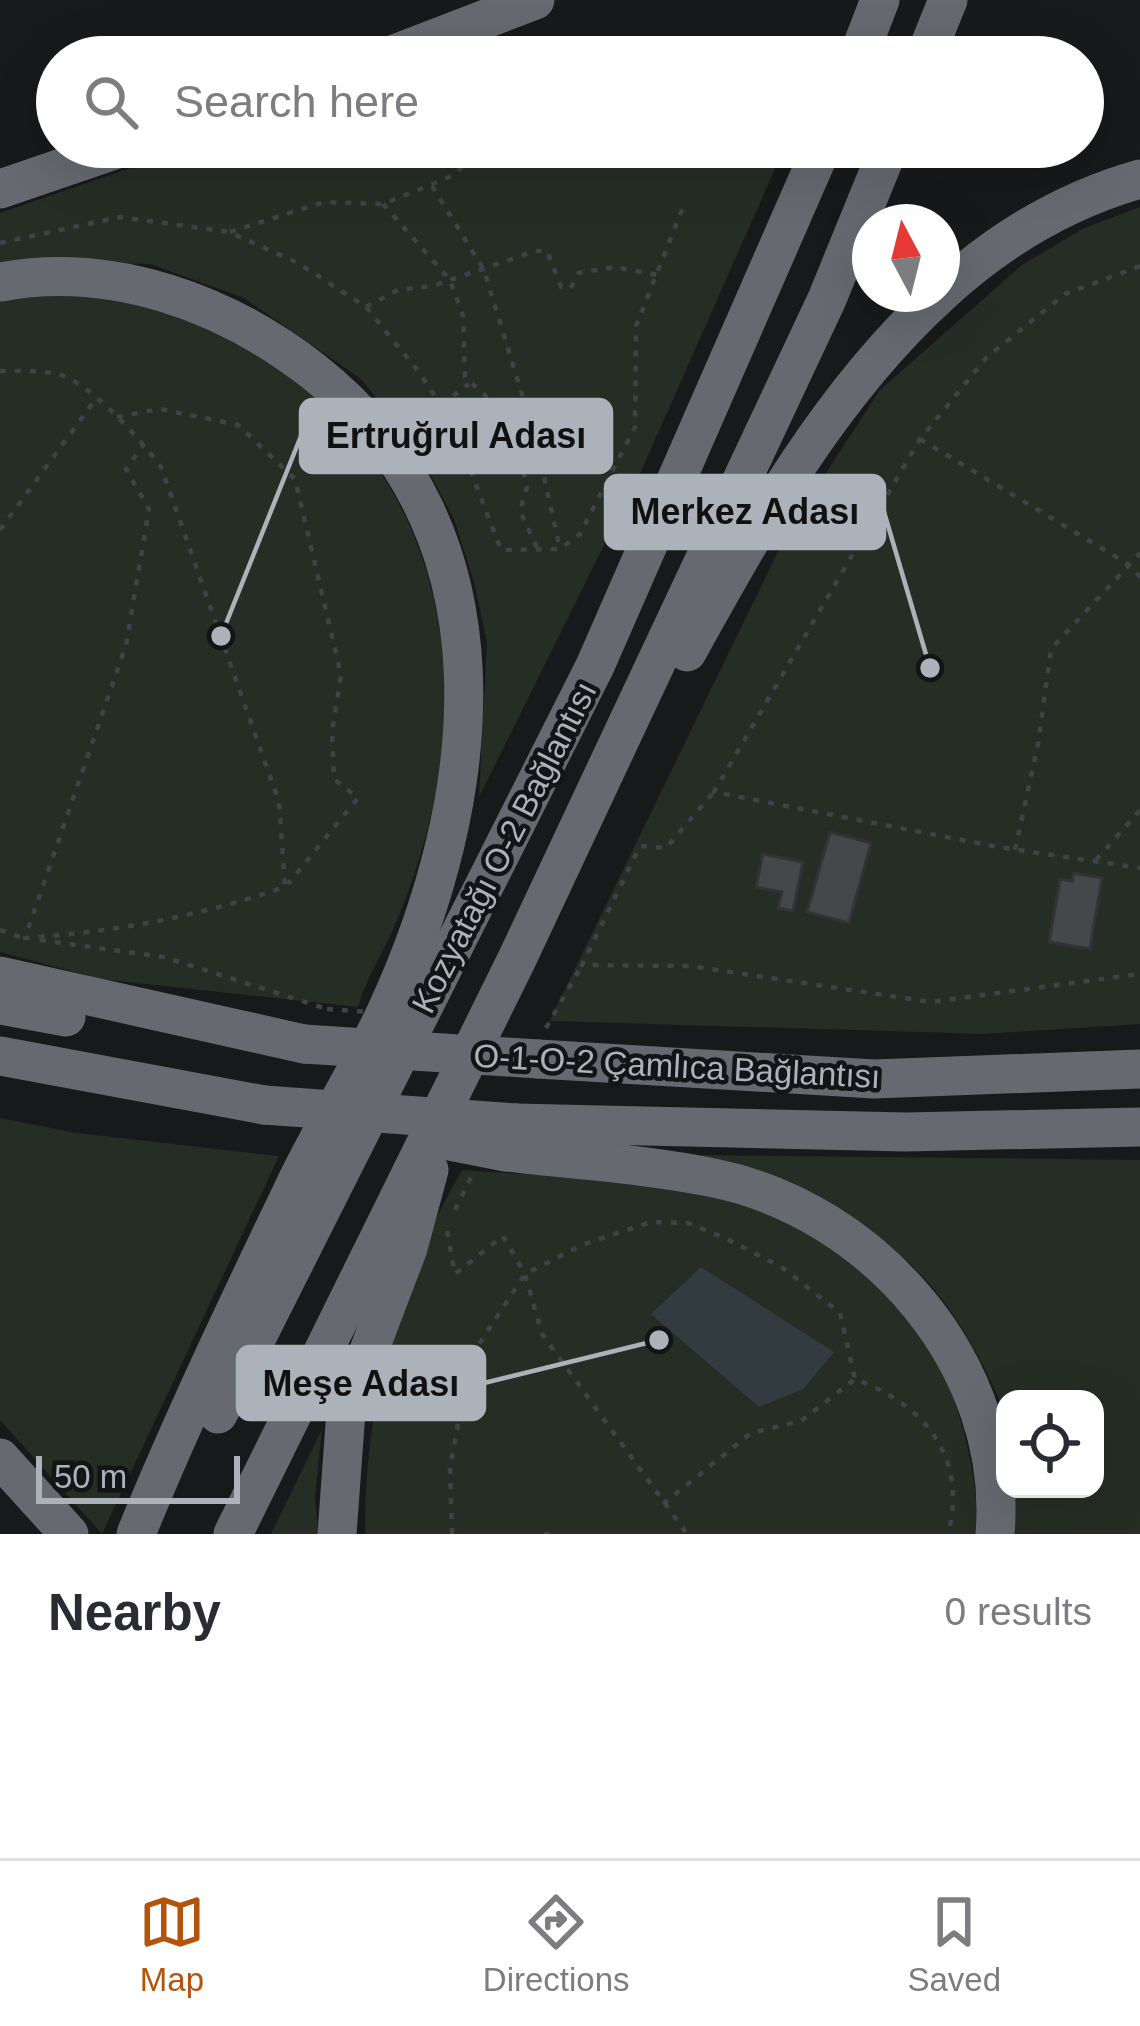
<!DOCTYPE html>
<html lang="en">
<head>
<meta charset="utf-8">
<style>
  body { margin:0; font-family:Helvetica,sans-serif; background:#f2f2f3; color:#2b2b33 }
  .controls { position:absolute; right:36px; bottom:36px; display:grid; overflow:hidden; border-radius:24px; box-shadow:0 12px 48px #0002 }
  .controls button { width:108px; height:108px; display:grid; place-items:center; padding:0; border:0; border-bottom:3px solid #e1e1e2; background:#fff; color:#2b2b33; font:60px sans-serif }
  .compass { position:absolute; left:852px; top:204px; width:108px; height:108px; border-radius:50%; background:#fff; box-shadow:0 12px 48px #0002; rotate:353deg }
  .scale { position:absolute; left:36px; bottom:30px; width:204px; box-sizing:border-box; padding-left:12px; border:6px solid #acb2b9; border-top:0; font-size:33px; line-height:42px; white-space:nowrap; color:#acb2b9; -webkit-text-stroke:9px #131415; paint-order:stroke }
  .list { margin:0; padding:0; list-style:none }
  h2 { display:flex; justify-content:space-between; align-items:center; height:156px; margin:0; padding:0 48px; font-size:51px }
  h2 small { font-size:39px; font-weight:400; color:#7c7c81 }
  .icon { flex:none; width:66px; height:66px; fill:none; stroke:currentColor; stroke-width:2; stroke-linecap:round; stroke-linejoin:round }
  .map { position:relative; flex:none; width:1140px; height:1534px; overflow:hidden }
  .search { position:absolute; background:#fff; box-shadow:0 12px 48px #0002; left:36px; right:36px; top:36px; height:132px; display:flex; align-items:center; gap:30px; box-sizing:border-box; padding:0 42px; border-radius:66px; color:#7c7c81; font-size:45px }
  .sheet { height:324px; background:#fff }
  nav { display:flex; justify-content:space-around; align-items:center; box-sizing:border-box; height:168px; border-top:3px solid #e1e1e2; background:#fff; font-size:33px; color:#7c7c81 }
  nav a { display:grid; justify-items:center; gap:6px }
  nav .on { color:#b45309 }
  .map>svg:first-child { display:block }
  .green { fill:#252d25 }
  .water { fill:#313b40 }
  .building { fill:#46474a; stroke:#333336; stroke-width:3 }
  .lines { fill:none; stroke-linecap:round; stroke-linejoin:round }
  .path { stroke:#404246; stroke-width:4.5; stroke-dasharray:6 9; stroke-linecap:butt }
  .highway { stroke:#666a70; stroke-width:39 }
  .path-bridge { stroke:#404246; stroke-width:4.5; stroke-dasharray:6 9; stroke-linecap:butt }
  .highway-bridge { stroke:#666a70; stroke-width:39 }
  .labels { text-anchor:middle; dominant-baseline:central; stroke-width:9; stroke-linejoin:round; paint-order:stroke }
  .street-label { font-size:33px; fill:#acb2b9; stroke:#131415 }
  .leader { fill:none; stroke:#acb2b9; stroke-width:4.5 }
  .callout-dot { fill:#acb2b9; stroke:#131415; stroke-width:4.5 }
  .callout { fill:#acb2b9; stroke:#acb2b9; stroke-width:4.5 }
  .callout-label { font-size:36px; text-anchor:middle; font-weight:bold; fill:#111 }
</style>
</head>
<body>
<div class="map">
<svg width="1140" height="1534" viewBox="0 0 1140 1534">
  <rect width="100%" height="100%" fill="#18191a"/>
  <g class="green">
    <polygon points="191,147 783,151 643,467 479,797 487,643 474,582 454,519 414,444 361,379 244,298 150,264 0,262 0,213"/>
    <polygon points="1140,207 1140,1024 984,1034 551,1021 546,1028 788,531 880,390 1022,265 1084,228"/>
    <path d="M53,291C97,298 146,303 187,320C404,406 482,610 428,828C420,859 408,894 396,923C384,951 366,978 358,1007L100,979L0,952V295Z"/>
    <polygon points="0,1118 77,1133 279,1156 102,1534 0,1420"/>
    <path d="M700,1155L1140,1160V1534H1015L1014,1489H1095V1399H1005V1413C938,1253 859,1207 700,1155Z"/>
    <path d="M462,1170C554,1177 653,1176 742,1205C902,1256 971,1373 979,1534H365C364,1405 398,1281 462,1170Z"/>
    <polygon points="322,1429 315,1497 318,1534 271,1534"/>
  </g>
  <polygon class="water" points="701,1267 834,1352 803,1389 759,1407 651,1314"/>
  <g class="building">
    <polygon points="830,832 871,843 849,923 807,912"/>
    <polygon points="763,854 803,862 793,911 778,908 782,892 756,887"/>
    <polygon points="1073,873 1102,878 1090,949 1049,942 1060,879 1072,881"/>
  </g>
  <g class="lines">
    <g class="path">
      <polyline points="432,186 484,270 535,437 560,549"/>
      <polyline points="383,204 450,280 463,316 465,377 497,406 517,443 527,487 520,511 539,552"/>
      <polyline points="230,232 324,202 383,204 452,176 485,147"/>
      <polyline points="0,243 120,217 229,232 298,263 366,307 418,371 451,420 501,550 560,549 580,534 635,427 636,326 684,205"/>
      <polyline points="1140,266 1065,294 987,357 920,439 714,792 998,847 1140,868"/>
      <polyline points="366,307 398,290 433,286 535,251 547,251 561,287 571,288 578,273 615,267 658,275"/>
      <path d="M0,371C18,371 39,370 57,374C89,381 142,441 161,467L279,802L285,887C201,916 114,932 25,938L126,645L149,509L126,469L144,444"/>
      <polyline points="441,405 469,384"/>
      <polyline points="117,417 160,409 238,425 295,479 341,675 332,732 334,779 358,798 288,884"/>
      <polyline points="920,439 1128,564 1140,577"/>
      <polyline points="0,530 95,400"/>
      <polyline points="712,794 666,848 640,846 582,965 690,966 931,1002 1140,974"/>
      <polyline points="1015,850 1038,744 1051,649 1140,553"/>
      <polyline points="1096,860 1140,810"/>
      <polyline points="0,930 23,938"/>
      <polyline points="40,940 164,957 327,1009"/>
      <polyline points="546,1028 582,965"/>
      <polyline points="455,1210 471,1177"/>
      <polyline points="447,1231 455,1274 503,1236 525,1274 542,1334 687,1534"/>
      <path d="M663,1504L751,1433L801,1421L855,1379C925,1405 968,1457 948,1534"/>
      <polyline points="452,1534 450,1468 470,1358 525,1274 582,1245 651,1222 688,1223 725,1238 783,1268 840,1313 855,1379"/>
      <polyline points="544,1534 556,1534"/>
    </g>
    <g class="highway">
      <polyline points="387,57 535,0"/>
      <polyline points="858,57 880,0"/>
      <polyline points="925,57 948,0"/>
      <polyline points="0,189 123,147"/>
      <path d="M0,282C112,261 226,303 313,371C518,532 484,799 387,1010C360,1068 326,1122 298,1179C242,1296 185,1414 136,1534"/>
      <path d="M942,292C999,240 1066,200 1140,179"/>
      <path d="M687,652C758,524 831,393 940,294"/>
      <polyline points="0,976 304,1044"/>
      <polyline points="0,1005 66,1017"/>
      <polyline points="0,1056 264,1105"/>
      <polyline points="538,1059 874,1079 1140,1069"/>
      <polyline points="516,1123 906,1132 1140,1127"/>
      <path d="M506,1152C574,1160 646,1164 714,1178C875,1211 1009,1366 995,1534"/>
      <polyline points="218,1414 595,666 822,147"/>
      <polyline points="0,1458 69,1534"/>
      <polyline points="233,1534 516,961 827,299 889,147"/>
      <polyline points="337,1534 346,1411 408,1248 429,1170"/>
    </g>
    <polyline class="path-bridge" points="327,1009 369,1012"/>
    <g class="highway-bridge">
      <polyline points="304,1044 538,1059"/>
      <polyline points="264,1105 516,1123"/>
      <polyline points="440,1139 506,1152"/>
    </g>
  </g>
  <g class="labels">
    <g class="street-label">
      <text transform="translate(504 847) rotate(-63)">Kozyatağı O-2 Bağlantısı</text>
      <text transform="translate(677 1066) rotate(3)">O-1-O-2 Çamlıca Bağlantısı</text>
    </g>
  </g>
  <path class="leader" d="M221 636L301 436M930 668L884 512M659 1340L484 1383"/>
  <g class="callout-dot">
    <circle cx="221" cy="636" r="12"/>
    <circle cx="930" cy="668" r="12"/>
    <circle cx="659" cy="1340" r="12"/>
  </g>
  <g class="callout">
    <rect x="301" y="400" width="310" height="72" rx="12"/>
    <rect x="606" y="476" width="278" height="72" rx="12"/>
    <rect x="238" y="1347" width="246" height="72" rx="12"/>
  </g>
  <g class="callout-label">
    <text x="456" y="448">Ertruğrul Adası</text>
    <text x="745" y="524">Merkez Adası</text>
    <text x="361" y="1396">Meşe Adası</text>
  </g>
</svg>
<div class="controls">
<button><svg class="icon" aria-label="locate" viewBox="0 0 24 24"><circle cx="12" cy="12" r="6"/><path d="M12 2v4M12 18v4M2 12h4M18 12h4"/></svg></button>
</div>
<svg class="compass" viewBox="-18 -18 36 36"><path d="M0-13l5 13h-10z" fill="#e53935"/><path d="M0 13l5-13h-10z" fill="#7c7c81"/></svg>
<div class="scale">50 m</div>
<div class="search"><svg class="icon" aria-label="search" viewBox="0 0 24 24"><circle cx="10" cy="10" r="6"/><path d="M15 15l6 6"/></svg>Search here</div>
</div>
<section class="sheet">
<h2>Nearby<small>0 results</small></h2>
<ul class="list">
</ul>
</section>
<nav>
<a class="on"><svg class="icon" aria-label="map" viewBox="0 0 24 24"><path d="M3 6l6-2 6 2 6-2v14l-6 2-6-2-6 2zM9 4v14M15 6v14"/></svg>Map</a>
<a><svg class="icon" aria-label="directions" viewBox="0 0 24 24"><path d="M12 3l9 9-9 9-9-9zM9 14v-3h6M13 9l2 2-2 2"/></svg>Directions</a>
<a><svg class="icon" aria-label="saved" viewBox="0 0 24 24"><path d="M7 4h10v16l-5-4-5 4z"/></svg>Saved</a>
</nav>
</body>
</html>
